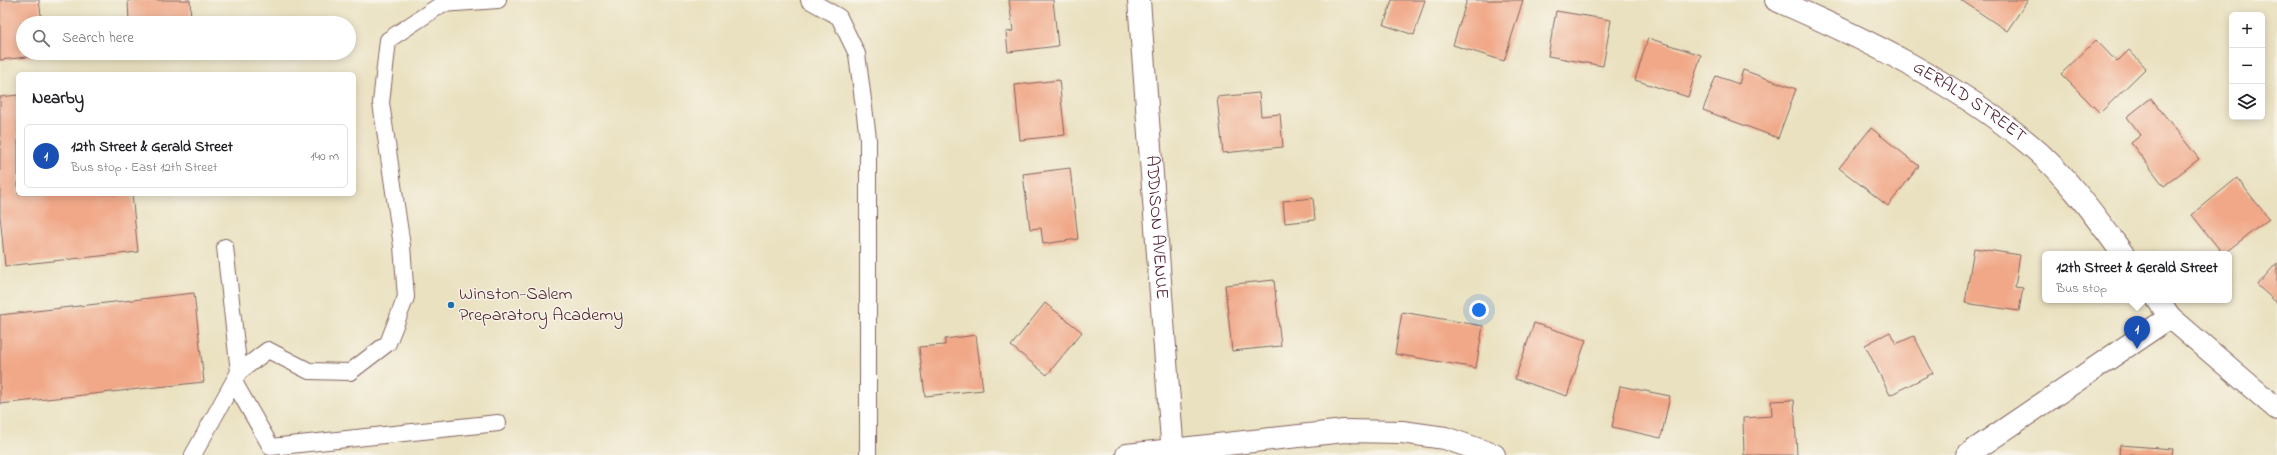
<!DOCTYPE html>
<html lang="en">
<head>
<meta charset="utf-8">
<style>
  body { margin:0; font-family:"Indie Flower",sans-serif; background:#f2f2f2; color:#202124 }
  .controls { position:absolute; right:12px; top:12px; display:grid; overflow:hidden; border-radius:6px; box-shadow:0 2px 10px #0003 }
  .controls button { width:36px; height:36px; display:grid; place-items:center; padding:0; border:0; border-bottom:1px solid #e0e0e0; background:#fff; color:#202124; font:20px sans-serif }
  .you { position:absolute; left:1479px; top:310px; width:14px; height:14px; margin:-10px; border:3px solid #fff; border-radius:50%; background:#1a73e8; box-shadow:0 0 0 6px #1a73e833 }
  .badge { display:grid; place-items:center; width:26px; height:26px; border-radius:50%; background:#d93025; color:#fff; font-size:13px; font-weight:700 }
  .pin { position:absolute; translate:-50% -33px; filter:drop-shadow(0 1px 2px #0008) }
  .pin::after { content:''; position:absolute; top:21px; width:14px; height:12px; background:inherit; clip-path:polygon(0 0,100% 0,50% 100%) }
  .popup { position:absolute; left:2042px; top:251px; width:190px; height:52px; box-sizing:border-box; display:grid; place-content:center; border-radius:6px; background:#fff; filter:drop-shadow(0 1px 3px #0005); font-size:13px; white-space:nowrap; color:#757577 }
  .popup b { font-size:15px; color:#202124 }
  .popup::after { content:''; position:absolute; left:50%; top:100%; margin-left:-8px; border:8px solid transparent; border-top-color:#fff }
  .list { margin:0; padding:0; list-style:none }
  h2 { display:flex; justify-content:space-between; align-items:center; height:52px; margin:0; padding:0 16px; font-size:17px }
  h2 small { font-size:13px; font-weight:400; color:#757577 }
  .list li { display:grid; grid-template-columns:26px 1fr auto; gap:12px; align-items:center; box-sizing:border-box; height:64px; margin:0 8px 8px; padding:0 8px; border:1px solid #e0e0e0; border-radius:6px }
  .list b { display:block; font-size:15px; white-space:nowrap }
  .list p { margin:0; font-size:13px; white-space:nowrap; color:#757577 }
  .list em { font-size:13px; font-style:normal; color:#757577 }
  .icon { flex:none; width:22px; height:22px; fill:none; stroke:currentColor; stroke-width:2; stroke-linecap:round; stroke-linejoin:round }
  .map { position:relative; flex:none; width:2277px; height:455px; overflow:hidden }
  .search { position:absolute; background:#fff; box-shadow:0 2px 10px #0003; left:16px; top:16px; width:340px; height:44px; display:flex; align-items:center; gap:10px; box-sizing:border-box; padding:0 14px; border-radius:22px; color:#757577; font-size:15px }
  .panel { position:absolute; background:#fff; box-shadow:0 2px 10px #0003; left:16px; top:72px; width:340px; height:124px; border-radius:6px }
  .map>svg:first-child { display:block }
  .building { fill:#f1a888 }
  .lines { fill:none; stroke-linecap:round; stroke-linejoin:round }
  .service-casing { stroke:#82635f; stroke-width:18 }
  .minor-casing { stroke:#82635f; stroke-width:24 }
  .service { stroke:#fff; stroke-width:16 }
  .minor { stroke:#fff; stroke-width:22 }
  .poi-dot { fill:#1f6fb2; stroke:#f7f3e8; stroke-width:1.5 }
  .labels { text-anchor:middle; dominant-baseline:central; stroke-width:3; stroke-linejoin:round; paint-order:stroke }
  .street-label { font-size:18px; fill:#4a1f2b; stroke:#f7f3e8 }
  .poi-label { font-size:18px; fill:#4a1f2b; stroke:#f7f3e8; text-anchor:start }
</style>
</head>
<body>
<div class="map">
<svg width="2277" height="455" viewBox="0 0 2277 455">
  <rect width="100%" height="100%" fill="#f7f3e8"/>
  <filter id="ink" filterUnits="userSpaceOnUse"><feTurbulence type="fractalNoise" baseFrequency=".025" numOctaves="2"/><feDisplacementMap in="SourceGraphic" scale="8" xChannelSelector="R" yChannelSelector="G"/><feConvolveMatrix kernelMatrix="1 2 1 2 8 2 1 2 1" color-interpolation-filters="sRGB"/></filter>
  <filter id="wash" filterUnits="userSpaceOnUse"><feTurbulence type="fractalNoise" baseFrequency=".012" numOctaves="4" result="noise"/><feDisplacementMap in="SourceGraphic" scale="16" xChannelSelector="R" yChannelSelector="G"/><feGaussianBlur stdDeviation="0.9" result="paint"/><feColorMatrix in="noise" values="0 0 0 0 0 0 0 0 0 0 0 0 0 0 0 0 0 1.4 0 .05"/><feComposite in="paint" operator="in"/></filter>
  <g filter="url(#wash)">
    <rect width="100%" height="100%" fill="#eae1c0"/>
    <g id="blocks">
      <g class="building">
        <polygon points="0,0 39,0 42,23 23,23 23,53 45,53 46,55 0,60"/>
        <polygon points="128,0 190,0 191,23 129,23"/>
        <polygon points="1009,0 1053,0 1058,46 1008,52 1006,32 1013,31"/>
        <polygon points="1392,0 1425,0 1414,35 1384,25"/>
        <polygon points="1467,0 1523,0 1504,61 1453,45"/>
        <polygon points="1961,0 2028,0 2007,31"/>
        <polygon points="1556,11 1611,20 1603,66 1548,56"/>
        <polygon points="1648,38 1701,55 1688,97 1635,80"/>
        <polygon points="2096,40 2117,62 2129,50 2146,68 2100,113 2061,74"/>
        <polygon points="1743,70 1796,89 1778,138 1703,110 1716,76 1739,84"/>
        <polygon points="1059,80 1065,135 1020,140 1015,85"/>
        <polygon points="1259,93 1261,116 1280,114 1283,147 1223,153 1217,97"/>
        <polygon points="18,95 18,194 132,194 138,252 5,266 0,215 0,97"/>
        <polygon points="2151,98 2199,159 2164,186 2131,143 2141,135 2127,117"/>
        <polygon points="1871,128 1919,166 1888,206 1839,168"/>
        <polygon points="1070,168 1078,239 1043,244 1041,228 1030,229 1023,174"/>
        <polygon points="2237,178 2269,219 2223,254 2192,215"/>
        <polygon points="1313,198 1315,220 1285,223 1283,201"/>
        <polygon points="1974,248 2020,255 2015,287 2023,288 2019,311 1965,303"/>
        <polygon points="2277,263 2277,303 2257,285"/>
        <polygon points="1274,280 1281,346 1232,351 1225,285"/>
        <polygon points="194,293 204,382 0,404 0,315"/>
        <polygon points="1045,303 1082,332 1047,375 1011,346"/>
        <polygon points="1402,312 1483,326 1476,368 1395,354"/>
        <polygon points="1534,323 1586,340 1567,396 1515,379"/>
        <polygon points="1890,332 1896,344 1914,336 1933,373 1890,395 1865,345"/>
        <polygon points="976,335 983,390 925,396 919,347 945,345 945,339"/>
        <polygon points="1620,386 1670,396 1661,438 1612,427"/>
        <polygon points="1794,400 1797,455 1744,455 1743,418 1772,416 1771,401"/>
        <polygon points="2120,445 2173,449 2172,455 2119,455"/>
      </g>
    </g>
  </g>
  <g filter="url(#ink)">
    <use href="#blocks" fill-opacity="0" stroke="#82635f" stroke-width="1"/>
    <g class="lines">
      <g class="service-casing">
        <g id="service">
          <polyline points="809,0 839,17 857,54 868,138 868,455"/>
          <polyline points="239,372 268,350 309,371 350,372 388,343 406,297 402,246 381,103 388,40 442,4 498,0"/>
          <polyline points="234,382 271,447 498,423"/>
          <polyline points="193,455 239,372 225,247"/>
        </g>
      </g>
      <g class="minor-casing">
        <g id="minor">
          <path id="s1" d="M1139,0L1173,455"/>
          <path id="s2" d="M1776,0C1864,38 1954,82 2029,144C2065,174 2095,216 2123,254"/>
          <polyline points="2158,300 2170,317 2277,409"/>
          <polyline points="1127,455 1344,431 1402,432 1445,438 1494,455"/>
          <polyline points="1967,455 2170,317"/>
        </g>
      </g>
      <use href="#service" class="service"/>
      <use href="#minor" class="minor"/>
    </g>
  </g>
  <circle class="poi-dot" cx="451" cy="305" r="4"/>
  <g class="labels">
    <g class="street-label">
      <text stroke="none"><textPath href="#s2" startOffset="219">GERALD STREET</textPath></text>
      <text stroke="none"><textPath href="#s1" startOffset="228">ADDISON AVENUE</textPath></text>
    </g>
    <g class="poi-label">
      <text x="459" y="295">Winston-Salem<tspan x="459" dy="21">Preparatory Academy</tspan></text>
    </g>
  </g>
</svg>
<div class="controls">
<button>+</button>
<button>−</button>
<button><svg class="icon" aria-label="layers" viewBox="0 0 24 24"><path d="M12 4l9 5-9 5-9-5zM3 14l9 5 9-5"/></svg></button>
</div>
<div class="you"></div>
<div class="pin badge" style="left:2137px;top:349px;background:#1a4fb4">1</div>
<div class="popup"><b>12th Street &amp; Gerald Street</b>Bus stop</div>
<div class="search"><svg class="icon" aria-label="search" viewBox="0 0 24 24"><circle cx="10" cy="10" r="6"/><path d="M15 15l6 6"/></svg>Search here</div>
<section class="panel">
<h2>Nearby<small></small></h2>
<ul class="list">
<li><span class="badge" style="background:#1a4fb4">1</span><div><b>12th Street &amp; Gerald Street</b><p>Bus stop · East 12th Street</p></div><em>140 m</em></li>
</ul>
</section>
</div>
</body>
</html>
